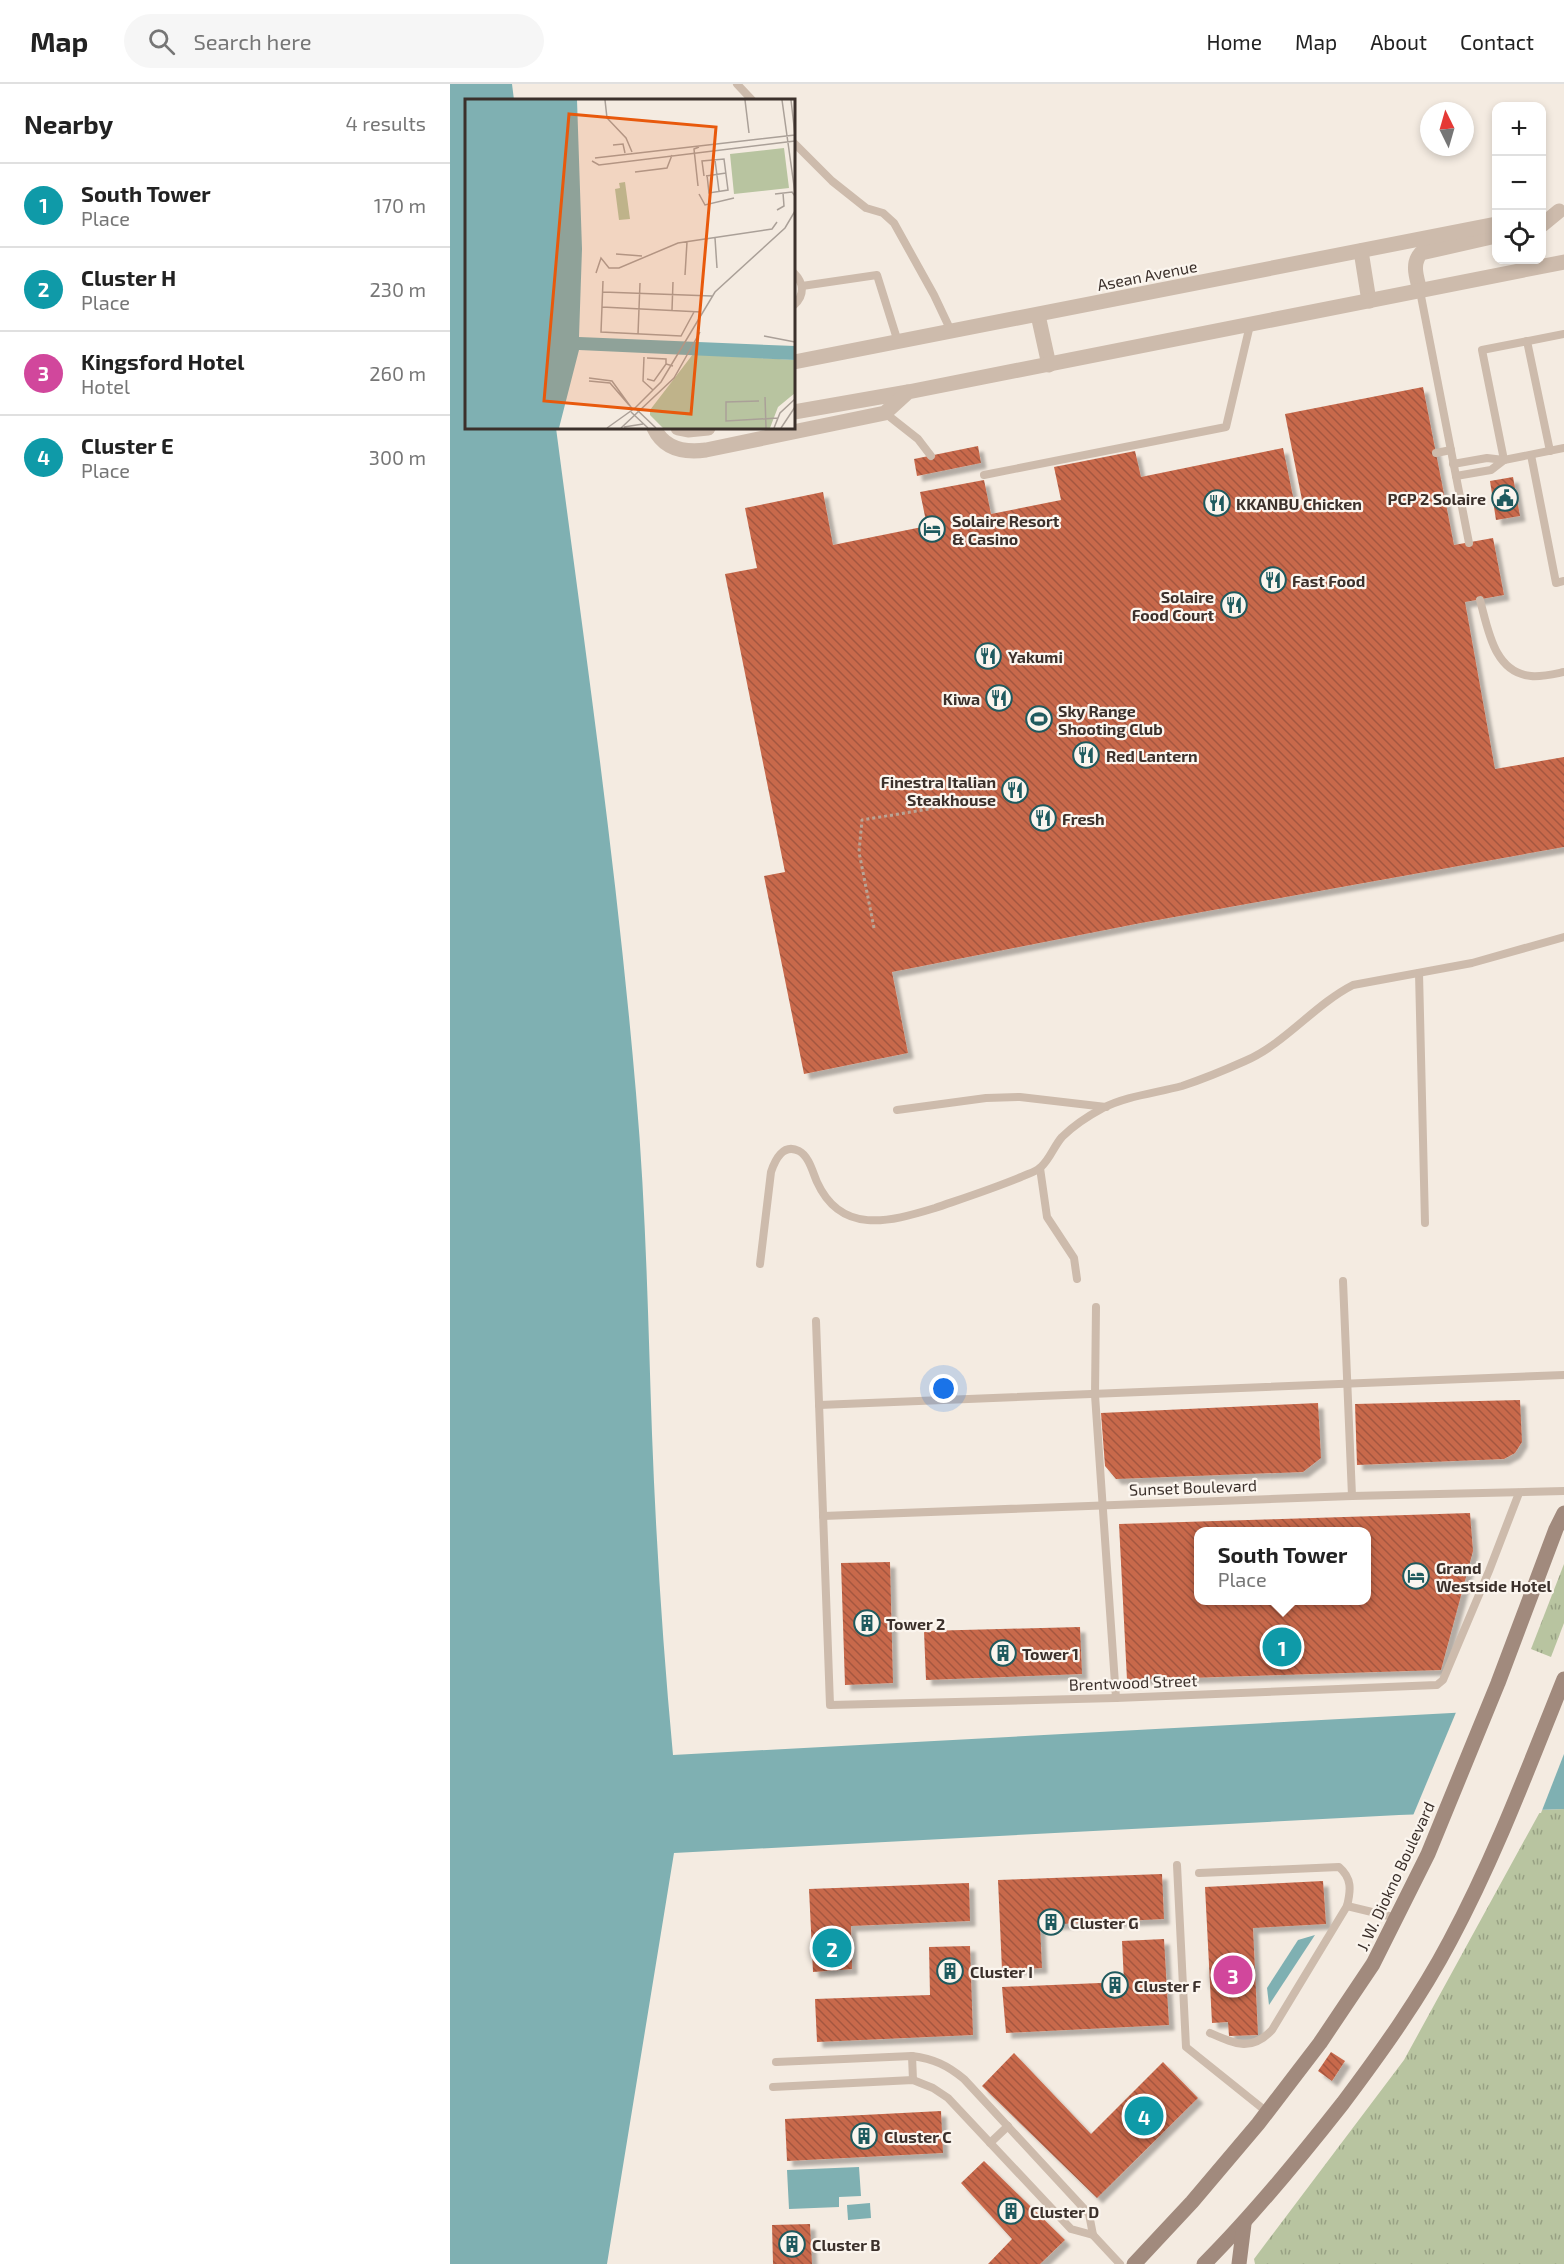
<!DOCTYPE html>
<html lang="en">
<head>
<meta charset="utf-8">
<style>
  body { margin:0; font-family:"Exo 2",sans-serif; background:#f6f6f6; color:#222 }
  .controls { position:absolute; right:18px; top:18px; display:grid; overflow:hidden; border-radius:12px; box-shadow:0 3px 9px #0003 }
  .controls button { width:54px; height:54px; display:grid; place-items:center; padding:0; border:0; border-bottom:2px solid #e0e0e0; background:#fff; color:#222; font:30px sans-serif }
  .compass { position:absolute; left:970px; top:18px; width:54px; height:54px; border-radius:50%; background:#fff; box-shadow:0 3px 9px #0003; rotate:355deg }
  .you { position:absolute; left:494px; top:1305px; width:21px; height:21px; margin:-15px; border:4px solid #fff; border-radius:50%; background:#1a73e8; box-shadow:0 0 0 9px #1a73e833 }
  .badge { display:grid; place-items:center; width:39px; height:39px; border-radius:50%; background:#111827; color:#fff; font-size:20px; font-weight:700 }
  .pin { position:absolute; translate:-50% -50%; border:3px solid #fff; box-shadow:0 2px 6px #0006 }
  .popup { position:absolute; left:744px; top:1443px; width:177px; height:78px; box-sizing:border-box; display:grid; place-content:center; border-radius:12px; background:#fff; filter:drop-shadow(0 2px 4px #0005); font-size:20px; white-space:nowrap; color:#767676 }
  .popup b { font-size:22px; color:#222 }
  .popup::after { content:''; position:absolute; left:50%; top:100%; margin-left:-12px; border:12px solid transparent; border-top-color:#fff }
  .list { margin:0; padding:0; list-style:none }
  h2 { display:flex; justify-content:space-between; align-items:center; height:78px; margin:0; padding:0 24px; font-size:26px }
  h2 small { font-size:20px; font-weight:400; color:#767676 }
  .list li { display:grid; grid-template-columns:39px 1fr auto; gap:18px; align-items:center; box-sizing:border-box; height:84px; padding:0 24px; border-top:2px solid #e0e0e0 }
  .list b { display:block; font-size:22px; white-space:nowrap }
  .list p { margin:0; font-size:20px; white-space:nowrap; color:#767676 }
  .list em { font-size:20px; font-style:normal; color:#767676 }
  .icon { flex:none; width:33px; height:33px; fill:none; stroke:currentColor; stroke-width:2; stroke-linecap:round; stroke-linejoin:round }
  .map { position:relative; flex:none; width:1114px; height:2180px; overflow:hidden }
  header { display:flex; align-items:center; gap:36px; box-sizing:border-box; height:84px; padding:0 30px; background:#fff; border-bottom:2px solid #e0e0e0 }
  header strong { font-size:28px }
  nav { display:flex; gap:33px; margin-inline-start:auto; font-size:21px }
  .search { width:420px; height:54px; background:#f6f6f6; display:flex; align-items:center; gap:15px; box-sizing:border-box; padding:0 21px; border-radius:33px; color:#767676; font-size:22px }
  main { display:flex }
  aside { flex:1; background:#fff }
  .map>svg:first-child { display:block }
  .grass { fill:url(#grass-tufts) }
  .water { fill:#7fb0b2 }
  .pier { fill:#f4ebe1 }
  .building { fill:url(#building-back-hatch); fill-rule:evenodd; filter:url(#shadow) }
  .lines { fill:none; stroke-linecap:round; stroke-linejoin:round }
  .path { stroke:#b9a596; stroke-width:3; stroke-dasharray:3 3; stroke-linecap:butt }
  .lane { stroke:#cdbbac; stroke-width:8 }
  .street { stroke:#cdbbac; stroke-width:15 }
  .secondary { stroke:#a18a7d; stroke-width:15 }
  .labels { text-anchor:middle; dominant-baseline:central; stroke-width:4.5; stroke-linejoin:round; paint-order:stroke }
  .street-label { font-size:16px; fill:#3b302b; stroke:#fbf5ee }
  .poi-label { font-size:16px; font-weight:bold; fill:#3b302b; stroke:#fbf5ee; text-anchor:start }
  .inset-road { fill:none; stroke:#aaa098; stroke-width:1.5 }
  .view { fill:#e8590c; fill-opacity:0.15; stroke:#e8590c; stroke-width:3 }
  .inset-edge { fill:none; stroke:#3b302b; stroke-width:3 }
</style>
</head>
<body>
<header>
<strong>Map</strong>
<div class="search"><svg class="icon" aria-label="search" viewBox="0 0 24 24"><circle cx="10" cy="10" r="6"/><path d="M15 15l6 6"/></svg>Search here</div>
<nav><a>Home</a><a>Map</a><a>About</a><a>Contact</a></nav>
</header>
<main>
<aside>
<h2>Nearby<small>4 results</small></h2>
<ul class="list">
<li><span class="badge" style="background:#0f9aa8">1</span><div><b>South Tower</b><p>Place</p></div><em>170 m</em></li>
<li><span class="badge" style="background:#0f9aa8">2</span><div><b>Cluster H</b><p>Place</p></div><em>230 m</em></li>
<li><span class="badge" style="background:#d1479c">3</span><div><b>Kingsford Hotel</b><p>Hotel</p></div><em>260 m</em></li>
<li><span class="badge" style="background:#0f9aa8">4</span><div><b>Cluster E</b><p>Place</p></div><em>300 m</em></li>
</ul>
</aside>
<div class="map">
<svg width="1114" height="2180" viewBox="0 0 1114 2180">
  <defs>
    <pattern id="grass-tufts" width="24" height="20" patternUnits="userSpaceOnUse" patternTransform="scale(1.5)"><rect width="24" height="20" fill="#b8c4a0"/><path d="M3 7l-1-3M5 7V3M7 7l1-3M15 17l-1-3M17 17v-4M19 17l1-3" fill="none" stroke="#97a083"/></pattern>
    <pattern id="building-back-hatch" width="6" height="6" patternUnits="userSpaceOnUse" patternTransform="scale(1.5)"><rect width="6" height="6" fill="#c8694b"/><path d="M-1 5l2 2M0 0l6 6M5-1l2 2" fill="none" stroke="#a4573f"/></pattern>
    <filter id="shadow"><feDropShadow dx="5.5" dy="5.5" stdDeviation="1.5" flood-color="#0004"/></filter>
  </defs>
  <rect width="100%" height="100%" fill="#f4ebe1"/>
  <g class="grass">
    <polygon points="1114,1480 1114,1539 1101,1573 1081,1565"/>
    <polygon points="1114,1725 1114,2180 805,2180 804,2175 954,1976 1091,1726"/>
  </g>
  <g class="water">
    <path d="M0,0H62L64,16H16V344H106C135,565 167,786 186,1009C196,1122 198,1236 202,1350C206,1457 213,1564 223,1671L1114,1623V1725L949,1731L224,1769L157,2180H0Z"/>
    <polygon points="865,1851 819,1921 817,1904 848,1856"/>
    <polygon points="409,2083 411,2112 389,2113 389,2123 339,2125 337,2086"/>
    <polygon points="420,2119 421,2134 398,2136 397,2121"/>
  </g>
  <polygon class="pier" points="1114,1620 1114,1670 1091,1729 962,1734 1007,1626"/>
  <g class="building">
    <polygon points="973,303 1004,461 1043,454 1054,511 1015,518 1045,685 1114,673 1114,763 691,839 442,888 458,969 354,990 314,792 335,788 275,490 307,484 295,424 373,408 383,461 477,442 470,408 534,396 541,430 611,416 604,383 685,367 691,393 833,364 845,422 853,421 835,330"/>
    <polygon points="528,362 531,379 467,392 464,375"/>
    <polygon points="1063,393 1070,432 1046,436 1040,397"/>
    <polygon points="1070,1316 1072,1358 1065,1369 1054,1375 907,1381 905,1320"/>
    <polygon points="868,1319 871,1374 853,1388 666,1395 655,1382 651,1329"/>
    <path d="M1020,1429L1023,1467L991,1586L677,1596L669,1440ZM748,1448H916V1516H748Z"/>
    <polygon points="440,1478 443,1599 395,1601 391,1479"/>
    <polygon points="630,1543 632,1590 476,1596 474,1547"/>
    <polygon points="712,1790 714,1835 590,1841 592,1884 552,1886 548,1796"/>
    <polygon points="873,1797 876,1840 803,1844 808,1951 779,1952 778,1938 762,1939 755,1803"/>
    <polygon points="519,1799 520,1837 401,1842 402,1885 363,1888 359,1805"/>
    <polygon points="714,1855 719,1941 556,1949 552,1903 674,1898 672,1857"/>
    <polygon points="520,1862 523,1951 367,1958 365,1915 480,1911 479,1863"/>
    <polygon points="881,1968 895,1977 882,1997 868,1987"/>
    <polygon points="564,1969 641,2050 713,1978 748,2014 647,2114 532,2002"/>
    <polygon points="491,2027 493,2069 337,2077 335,2035"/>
    <polygon points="534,2077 615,2156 590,2180 538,2180 562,2155 511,2099"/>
    <polygon points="360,2140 362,2180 323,2180 322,2141"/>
  </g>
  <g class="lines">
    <polyline class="path" points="424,844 409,768 412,736 534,716"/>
    <g class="lane">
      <polyline points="287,0 302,16"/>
      <polyline points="344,59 382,97 416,124 433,129 444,139 484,211 501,247"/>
      <path d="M344,189C354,199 355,211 344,221"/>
      <polyline points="352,202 427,191 448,258"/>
      <polyline points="970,207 1019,459"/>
      <polyline points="1077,257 1100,367"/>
      <polyline points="435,329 468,355 481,372"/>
      <polyline points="986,369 1001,366"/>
      <polyline points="1081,371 1106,499 1114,497"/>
      <polyline points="1054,376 1032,266 1114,250"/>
      <polyline points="1003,380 1037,374 1054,376 1114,364"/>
      <polyline points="534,391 776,343 800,241"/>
      <polyline points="1006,392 1041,386 1054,376"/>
      <path d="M1030,516C1038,545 1044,589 1081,592C1092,593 1104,590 1114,588"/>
      <polyline points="969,889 975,1139"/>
      <polyline points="447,1026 536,1014 570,1013 656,1023"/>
      <polyline points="590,1084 597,1133 624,1174 627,1195"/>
      <path d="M310,1180L321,1088C325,1076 333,1059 349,1067C359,1072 363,1089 367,1098C391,1151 439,1138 485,1124C514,1114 542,1105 571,1093C577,1090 586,1088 591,1083C600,1075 604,1062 612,1053C624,1041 638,1032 653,1024C676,1012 706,1009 732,1002C753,995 775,986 795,977C836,959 864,921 903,901L1022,879L1114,853"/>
      <polyline points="893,1197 902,1412"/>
      <polyline points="646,1223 645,1311 666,1614"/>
      <polyline points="366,1237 380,1621 666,1614 987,1601 993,1596 1039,1487 1069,1409"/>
      <polyline points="369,1321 1114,1291"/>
      <polyline points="373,1432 902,1412 1114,1407"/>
      <polyline points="727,1781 736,1963 817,2028"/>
      <path d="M749,1789L889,1783C902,1794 901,1806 897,1822L822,1946C801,1968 785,1960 760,1949"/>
      <polyline points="897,1822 947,1834"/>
      <polyline points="462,1972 463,1996"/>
      <path d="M326,1978L462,1972C484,1975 497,1981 514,1995L639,2130L643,2151L670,2180"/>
      <polyline points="323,2003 463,1996 483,2004 498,2014 621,2145 643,2151"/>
      <polyline points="540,2059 558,2042"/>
    </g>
    <g class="street">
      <polyline points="1092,141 1109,127"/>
      <polyline points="911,167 919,217"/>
      <path d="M970,207C967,194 961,180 971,169L1046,152"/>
      <polyline points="588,231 599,281"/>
      <polyline points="344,278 1046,140"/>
      <polyline points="344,328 458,308"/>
      <path d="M204,344C214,365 234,369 256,366L435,329L458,308L1114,178"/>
      <polyline points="228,344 238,346 258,344"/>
    </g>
    <g class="secondary">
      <polyline points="684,2180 742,2118 808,2040 870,1959 923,1880 978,1770 1048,1599 1106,1445 1114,1429"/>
      <path d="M754,2180C804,2130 849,2075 893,2019C932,1967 970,1914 1000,1857C1045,1773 1079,1682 1114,1595"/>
      <polyline points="789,2180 794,2140"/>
    </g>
  </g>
  <defs>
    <g id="civic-ring" transform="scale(1.35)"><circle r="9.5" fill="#fbf5ee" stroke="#1f5a5e" stroke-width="1.5"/><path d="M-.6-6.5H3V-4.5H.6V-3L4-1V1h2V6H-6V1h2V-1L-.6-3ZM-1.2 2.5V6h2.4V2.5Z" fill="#1f5a5e"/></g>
    <g id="restaurant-ring" transform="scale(1.35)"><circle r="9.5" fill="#fbf5ee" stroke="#1f5a5e" stroke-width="1.5"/><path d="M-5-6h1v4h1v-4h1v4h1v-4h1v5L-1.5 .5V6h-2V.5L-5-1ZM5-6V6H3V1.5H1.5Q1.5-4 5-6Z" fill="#1f5a5e"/></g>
    <g id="hotel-ring" transform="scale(1.35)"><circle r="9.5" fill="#fbf5ee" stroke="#1f5a5e" stroke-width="1.5"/><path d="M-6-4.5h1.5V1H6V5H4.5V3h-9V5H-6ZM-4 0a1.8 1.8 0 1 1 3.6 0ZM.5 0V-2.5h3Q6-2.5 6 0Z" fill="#1f5a5e"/></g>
    <g id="stadium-ring" transform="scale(1.35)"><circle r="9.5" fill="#fbf5ee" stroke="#1f5a5e" stroke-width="1.5"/><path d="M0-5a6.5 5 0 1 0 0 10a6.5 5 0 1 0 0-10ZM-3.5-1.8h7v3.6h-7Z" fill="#1f5a5e"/></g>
    <g id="building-ring" transform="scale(1.35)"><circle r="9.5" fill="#fbf5ee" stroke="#1f5a5e" stroke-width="1.5"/><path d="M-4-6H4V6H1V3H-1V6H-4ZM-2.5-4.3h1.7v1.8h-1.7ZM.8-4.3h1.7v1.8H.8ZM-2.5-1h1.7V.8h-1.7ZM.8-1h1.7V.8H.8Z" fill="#1f5a5e"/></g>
  </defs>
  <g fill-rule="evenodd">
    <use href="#civic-ring" x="1055" y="414"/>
    <use href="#restaurant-ring" x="767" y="419"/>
    <use href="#hotel-ring" x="482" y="445"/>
    <use href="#restaurant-ring" x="823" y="496"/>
    <use href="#restaurant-ring" x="784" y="521"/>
    <use href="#restaurant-ring" x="538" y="572"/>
    <use href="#restaurant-ring" x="549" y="614"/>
    <use href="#stadium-ring" x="589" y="635"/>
    <use href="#restaurant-ring" x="636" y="671"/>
    <use href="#restaurant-ring" x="565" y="706"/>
    <use href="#restaurant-ring" x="593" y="734"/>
    <use href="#hotel-ring" x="966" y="1492"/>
    <use href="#building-ring" x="417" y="1539"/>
    <use href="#building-ring" x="553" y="1569"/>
    <use href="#building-ring" x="601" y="1838"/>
    <use href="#building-ring" x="500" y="1887"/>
    <use href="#building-ring" x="665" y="1901"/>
    <use href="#building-ring" x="414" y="2052"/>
    <use href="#building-ring" x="561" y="2127"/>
    <use href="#building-ring" x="342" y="2160"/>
  </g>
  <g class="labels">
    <g class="street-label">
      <text transform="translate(697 191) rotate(-11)">Asean Avenue</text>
      <text transform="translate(743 1403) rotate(-2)">Sunset Boulevard</text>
      <text transform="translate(683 1598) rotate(-2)">Brentwood Street</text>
      <text transform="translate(945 1792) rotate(-65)">J. W. Diokno Boulevard</text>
    </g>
    <g class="poi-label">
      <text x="1036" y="414" text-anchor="end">PCP 2 Solaire</text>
      <text x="786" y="419">KKANBU Chicken</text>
      <text x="502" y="436">Solaire Resort<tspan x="502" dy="18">&amp; Casino</tspan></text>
      <text x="842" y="496">Fast Food</text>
      <text x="764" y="512" text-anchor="end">Solaire<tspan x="764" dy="18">Food Court</tspan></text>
      <text x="558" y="572">Yakumi</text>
      <text x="530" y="614" text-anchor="end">Kiwa</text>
      <text x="608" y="626">Sky Range<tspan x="608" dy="18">Shooting Club</tspan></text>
      <text x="656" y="671">Red Lantern</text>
      <text x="546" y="697" text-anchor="end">Finestra Italian<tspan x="546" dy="18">Steakhouse</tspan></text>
      <text x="612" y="734">Fresh</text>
      <text x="986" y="1483">Grand<tspan x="986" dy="18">Westside Hotel</tspan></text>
      <text x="436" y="1539">Tower 2</text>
      <text x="572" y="1569">Tower 1</text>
      <text x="620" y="1838">Cluster G</text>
      <text x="520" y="1887">Cluster I</text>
      <text x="684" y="1901">Cluster F</text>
      <text x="434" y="2052">Cluster C</text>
      <text x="580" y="2127">Cluster D</text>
      <text x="362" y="2160">Cluster B</text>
    </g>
  </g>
  <g transform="translate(15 15)">
    <rect width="330" height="330" fill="#f4ebe1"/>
    <path d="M319,49L324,89L269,95L265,55ZM228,255L330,261V294L313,308L305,329H198L185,316V311Z" fill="#b8c4a0"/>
    <path d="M160,83L165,120L154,121L150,90L155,89L154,84Z" fill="#b8c4a0"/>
    <path d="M0,1H112L117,150L114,238L330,247V261L114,251L94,329H0Z" fill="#7fb0b2"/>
    <path class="inset-road" d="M140,1L142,19L161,39L167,53M280,1L284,34M317,1L330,94M326,1L330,36M148,46L158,45L160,54M130,59L330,36M250,61L254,92M127,62L134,66L330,42M170,73L202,69L207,56M239,77L237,62L259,60L263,91L244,94L242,76M241,77L261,74M233,87L229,50L234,48M234,95L240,106L269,99M310,95L327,93L330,97M312,111L319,107L318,94M250,139L252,169M151,155L177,157M131,174L136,159L144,169H154L213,144L307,130L312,123M220,176L222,143M138,182L136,233L216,237L229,213M138,193L247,197M137,208L236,213M207,211L208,183M173,235L175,184M299,237L330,243M179,258L178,282L188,291M182,259L201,260V265L208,267M124,279L147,282L168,311M182,280L189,282L201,265M124,282L145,284L164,306M300,298L301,329M294,302L261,303V322L313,319M170,309L191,329M166,313L183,329M159,328L178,325M142,329L170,309L196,283L250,193L320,129L330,112M156,329L209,279L235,233M309,329L315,314L330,300M316,329L330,308"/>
    <path class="view" d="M104,15L251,28L226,315L79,302Z"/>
    <rect width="330" height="330" class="inset-edge"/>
  </g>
</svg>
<div class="controls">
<button>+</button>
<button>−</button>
<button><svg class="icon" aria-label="locate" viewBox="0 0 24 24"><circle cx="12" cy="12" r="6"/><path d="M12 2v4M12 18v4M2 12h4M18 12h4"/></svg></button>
</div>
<svg class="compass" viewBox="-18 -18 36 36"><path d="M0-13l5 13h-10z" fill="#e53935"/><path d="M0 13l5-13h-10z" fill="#767676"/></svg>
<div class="you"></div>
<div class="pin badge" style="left:832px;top:1563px;background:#0f9aa8">1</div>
<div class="popup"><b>South Tower</b>Place</div>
<div class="pin badge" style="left:382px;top:1864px;background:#0f9aa8">2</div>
<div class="pin badge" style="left:783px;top:1891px;background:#d1479c">3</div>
<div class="pin badge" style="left:694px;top:2032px;background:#0f9aa8">4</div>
</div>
</main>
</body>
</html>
